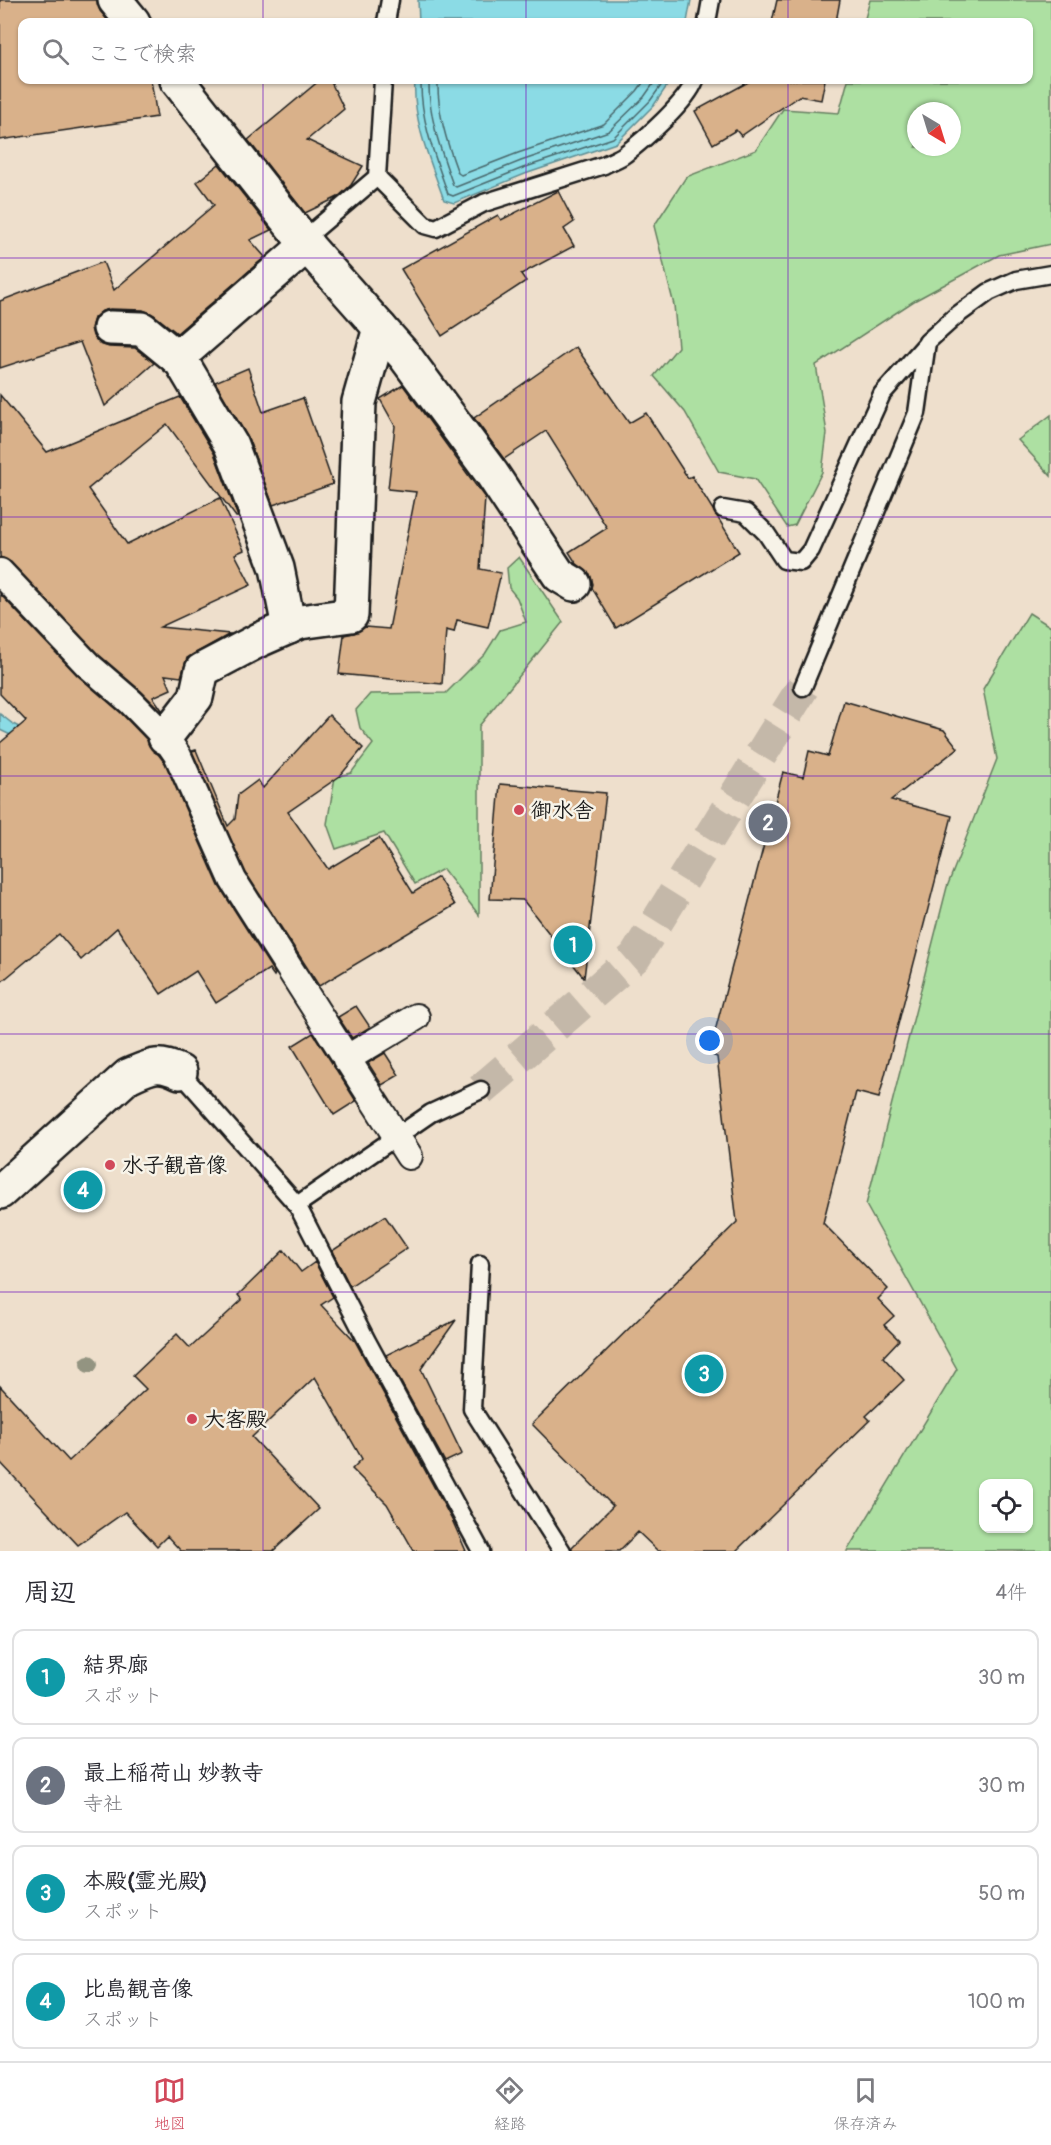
<!DOCTYPE html>
<html lang="ja">
<head>
<meta charset="utf-8">
<style>
  body { margin:0; font-family:Pangolin,"Klee One",sans-serif; background:#f2f2f3; color:#2b2b33 }
  .controls { position:absolute; right:18px; bottom:18px; display:grid; overflow:hidden; border-radius:12px; box-shadow:0 2px 4px #0004 }
  .controls button { width:54px; height:54px; display:grid; place-items:center; padding:0; border:0; border-bottom:2px solid #e1e1e2; background:#fff; color:#2b2b33; font:30px sans-serif }
  .compass { position:absolute; left:907px; top:102px; width:54px; height:54px; border-radius:50%; background:#fff; box-shadow:0 2px 4px #0004; rotate:142deg }
  .you { position:absolute; left:710px; top:1041px; width:21px; height:21px; margin:-15px; border:4px solid #fff; border-radius:50%; background:#1a73e8; box-shadow:0 0 0 9px #1a73e833 }
  .badge { display:grid; place-items:center; width:39px; height:39px; border-radius:50%; background:#d1495b; color:#fff; font-size:20px; font-weight:700 }
  .pin { position:absolute; translate:-50% -50%; border:3px solid #fff; box-shadow:0 2px 6px #0006 }
  .list { margin:0; padding:0; list-style:none }
  h2 { display:flex; justify-content:space-between; align-items:center; height:78px; margin:0; padding:0 24px; font-size:26px }
  h2 small { font-size:20px; font-weight:400; color:#7c7c81 }
  .list li { display:grid; grid-template-columns:39px 1fr auto; gap:18px; align-items:center; box-sizing:border-box; height:96px; margin:0 12px 12px; padding:0 12px; border:2px solid #e1e1e2; border-radius:12px }
  .list b { display:block; font-size:22px; white-space:nowrap }
  .list p { margin:0; font-size:20px; white-space:nowrap; color:#7c7c81 }
  .list em { font-size:20px; font-style:normal; color:#7c7c81 }
  .icon { flex:none; width:33px; height:33px; fill:none; stroke:currentColor; stroke-width:2; stroke-linecap:round; stroke-linejoin:round }
  .map { position:relative; flex:none; width:1051px; height:1551px; overflow:hidden }
  .search { position:absolute; background:#fff; box-shadow:0 2px 4px #0004; left:18px; right:18px; top:18px; height:66px; display:flex; align-items:center; gap:15px; box-sizing:border-box; padding:0 21px; border-radius:12px; color:#7c7c81; font-size:22px }
  .sheet { height:510px; background:#fff }
  nav { display:flex; justify-content:space-around; align-items:center; box-sizing:border-box; height:84px; border-top:2px solid #e1e1e2; background:#fff; font-size:16px; color:#7c7c81 }
  nav a { display:grid; justify-items:center; gap:3px }
  nav .on { color:#d1495b }
  .map>svg:first-child { display:block }
  .green { fill:#ade0a2; stroke:#647e5f; stroke-width:1.5; fill-rule:evenodd }
  .water { fill:#8bdbe5; stroke:#5f8f95; stroke-width:1.5 }
  .lines { fill:none; stroke-linecap:round; stroke-linejoin:round }
  .shore { stroke:#48686c; stroke-width:1.5 }
  .building { fill:#d9b18a; stroke:#1c1c1c; stroke-width:1.5 }
  .minor-tunnel { stroke:#c4b8a9; stroke-width:33; stroke-dasharray:33 16; stroke-linecap:butt }
  .service-casing { stroke:#1c1c1c; stroke-width:21 }
  .pedestrian-casing { stroke:#1c1c1c; stroke-width:30 }
  .minor-casing { stroke:#1c1c1c; stroke-width:38 }
  .service { stroke:#f7f3e8; stroke-width:16 }
  .pedestrian { stroke:#f7f3e8; stroke-width:26 }
  .minor { stroke:#f7f3e8; stroke-width:33 }
  .tree { fill:#939481 }
  .grid { fill:none; stroke:#7b2cbf; stroke-width:1.5; stroke-opacity:0.55 }
  .poi-dot { fill:#d1495b; stroke:#f7f3e8; stroke-width:2 }
  .labels { text-anchor:middle; dominant-baseline:central; stroke-width:5; stroke-linejoin:round; paint-order:stroke }
  .poi-label { font-size:21px; font-weight:bold; fill:#1c1c1c; stroke:#f7f3e8; text-anchor:start }
</style>
</head>
<body>
<div class="map">
<svg width="1051" height="1551" viewBox="0 0 1051 1551">
  <rect width="100%" height="100%" fill="#eedfcc"/>
  <filter id="ink" filterUnits="userSpaceOnUse"><feTurbulence type="fractalNoise" baseFrequency=".0167" numOctaves="2"/><feDisplacementMap in="SourceGraphic" scale="12" xChannelSelector="R" yChannelSelector="G"/><feConvolveMatrix kernelMatrix="1 2 1 2 8 2 1 2 1" color-interpolation-filters="sRGB"/></filter>
  <g filter="url(#ink)">
    <g class="green">
      <path d="M870,0H1051V244L999,255L914,301L816,365L827,433L822,472L795,525L787,527L755,479L719,472L685,412L654,376L678,347L674,305L654,226L686,177L756,150L783,109L839,113L848,80H1028V22H864ZM916,111H952V147H916Z"/>
      <polygon points="1051,415 1051,476 1018,440"/>
      <polygon points="519,557 563,622 479,726 479,915 443,869 415,884 384,833 336,849 327,824 335,777 351,773 373,744 360,728 356,710 370,694 446,693 485,654 500,630 526,622 517,598 509,588 507,568"/>
      <path d="M1029,613L1051,627V1551H847L957,1369L866,1205L947,887L997,759L983,689ZM984,1484H1028V1528H984Z"/>
    </g>
    <g class="water">
      <polygon points="418,0 691,0 687,22 419,22"/>
      <path d="M415,80H671L654,105L616,143L525,174L454,203L444,200C431,163 412,120 415,80Z"/>
      <polygon points="0,714 13,724 33,734 27,743 0,730"/>
    </g>
    <g class="lines">
      <g class="shore">
        <path d="M421,80C420,119 435,157 448,194L453,196L523,168L613,138L650,101L665,80"/>
        <path d="M429,80C428,116 441,151 453,185L456,187L521,161L609,131L644,97L656,80"/>
        <path d="M438,80C437,112 447,143 458,173L461,175L518,153L604,124L637,91L645,80"/>
      </g>
    </g>
    <g class="building">
      <polygon points="0,0 97,0 100,11 109,22 22,22 22,80 151,80 157,117 0,140"/>
      <polygon points="777,0 840,0 836,22 772,22"/>
      <polygon points="320,80 330,80 344,109 307,140 363,166 351,185 338,197 305,213 248,140"/>
      <polygon points="752,80 825,80 821,100 799,96 741,136 736,130 713,144 695,111"/>
      <polygon points="219,164 271,230 250,240 265,257 177,333 154,315 143,310 110,309 102,311 94,318 91,328 93,336 100,344 109,347 135,348 154,363 105,406 80,342 0,368 0,301 103,262 114,290 214,205 197,182"/>
      <polygon points="558,191 574,222 564,229 574,246 521,274 526,281 442,336 401,269 498,215 501,220"/>
      <polygon points="576,347 629,423 646,413 688,478 692,476 739,552 616,628 592,588 593,584 590,574 576,563 569,552 607,528 546,431 504,459 474,418"/>
      <polygon points="248,368 263,412 303,398 333,484 273,505 248,438 215,382"/>
      <polygon points="403,385 485,498 480,569 501,573 488,627 457,620 454,632 446,630 442,684 339,674 344,635 354,633 365,627 389,629 416,492 388,489 395,426 380,399"/>
      <polygon points="0,395 47,452 180,397 214,453 238,517 236,517 167,424 88,489 127,544 220,498 244,550 235,554 251,585 160,627 230,634 187,658 181,677 165,675 171,689 153,697 162,710 161,711 141,691 98,654 11,562 0,557"/>
      <polygon points="0,594 77,675 121,713 147,740 153,751 158,754 165,763 219,886 275,974 274,976 269,969 216,1003 196,971 161,994 117,928 81,960 59,934 0,983 0,743 26,721 0,694"/>
      <polygon points="844,701 944,730 958,748 891,800 952,816 879,1098 856,1092 823,1223 888,1289 878,1299 894,1316 884,1325 899,1340 883,1357 904,1380 866,1416 870,1420 736,1551 658,1551 638,1532 619,1551 572,1551 572,1547 613,1506 532,1424 737,1222 717,1057 709,1054 783,772 803,777 809,751 828,756"/>
      <polygon points="329,715 363,748 340,776 288,812 328,869 379,838 413,893 438,877 455,905 319,986 246,873 192,751 196,750 228,826 235,819 238,795 258,780 263,788"/>
      <polygon points="500,784 606,793 584,978 523,900 490,899"/>
      <polygon points="356,1006 370,1027 352,1038 338,1017"/>
      <polygon points="313,1033 356,1101 334,1115 292,1046"/>
      <polygon points="385,1053 399,1075 382,1085 368,1063"/>
      <polygon points="385,1216 407,1248 350,1286 332,1251"/>
      <polygon points="284,1250 301,1272 315,1262 333,1297 321,1305 355,1341 453,1522 466,1551 414,1551 387,1504 352,1469 362,1459 315,1377 252,1437 319,1509 273,1551 181,1551 167,1536 157,1546 125,1512 78,1545 0,1462 0,1386 69,1461 146,1389 133,1376 177,1334 190,1348 242,1300 238,1295"/>
      <polygon points="456,1320 421,1369 462,1454 445,1462 386,1355"/>
    </g>
    <g class="lines">
      <polyline class="minor-tunnel" points="481,1090 635,957 803,687"/>
      <g class="service-casing">
        <g id="service">
          <polyline points="386,22 390,0"/>
          <polyline points="707,22 711,0"/>
          <path d="M377,177L425,225L436,228L484,203L604,165C611,161 619,159 625,154C645,139 687,102 695,80"/>
          <polyline points="303,240 377,177 383,80"/>
          <polyline points="723,509 746,513 766,533 784,560 801,562 811,550 882,394 927,343"/>
          <polyline points="803,687 917,413 927,342 956,316 989,292 1016,280 1051,274"/>
          <polyline points="180,1072 297,1205 367,1341 481,1551"/>
          <polyline points="297,1205 431,1113 481,1090"/>
          <polyline points="480,1264 472,1409 562,1551"/>
        </g>
      </g>
      <g class="pedestrian-casing">
        <g id="pedestrian">
          <polyline points="0,572 88,665 131,702 165,737 178,756 233,880 409,1156"/>
          <polyline points="346,1059 416,1017"/>
        </g>
      </g>
      <g class="minor-casing">
        <g id="minor">
          <polyline points="115,0 133,22"/>
          <polyline points="177,80 310,249 404,355 492,474 559,575 574,584"/>
          <polyline points="110,328 142,329 181,361 231,445 277,568 289,627"/>
          <polyline points="177,358 307,245"/>
          <polyline points="165,737 196,697 202,670 259,640 300,622 351,615 359,402 380,328"/>
          <path d="M0,1192L128,1076C151,1066 157,1061 180,1072"/>
        </g>
      </g>
      <use href="#service" class="service"/>
      <use href="#pedestrian" class="pedestrian"/>
      <use href="#minor" class="minor"/>
    </g>
    <circle class="tree" cx="89" cy="1364" r="9"/>
  </g>
  <path class="grid" d="M263,0V22M526,0V22M788,0V22M263,80V1551M526,80V1551M788,80V1551M0,258H1051M0,517H1051M0,776H1051M0,1034H1051M0,1292H1051"/>
  <g class="poi-dot">
    <circle cx="519" cy="810" r="6"/>
    <circle cx="110" cy="1165" r="6"/>
    <circle cx="192" cy="1419" r="6"/>
  </g>
  <g class="labels">
    <g class="poi-label">
      <text x="531" y="810">御水舎</text>
      <text x="122" y="1165">水子観音像</text>
      <text x="204" y="1419">大客殿</text>
    </g>
  </g>
</svg>
<div class="controls">
<button><svg class="icon" aria-label="locate" viewBox="0 0 24 24"><circle cx="12" cy="12" r="6"/><path d="M12 2v4M12 18v4M2 12h4M18 12h4"/></svg></button>
</div>
<svg class="compass" viewBox="-18 -18 36 36"><path d="M0-13l5 13h-10z" fill="#e53935"/><path d="M0 13l5-13h-10z" fill="#7c7c81"/></svg>
<div class="you"></div>
<div class="pin badge" style="left:573px;top:945px;background:#0f9aa8">1</div>
<div class="pin badge" style="left:768px;top:823px;background:#6b7280">2</div>
<div class="pin badge" style="left:704px;top:1374px;background:#0f9aa8">3</div>
<div class="pin badge" style="left:83px;top:1190px;background:#0f9aa8">4</div>
<div class="search"><svg class="icon" aria-label="search" viewBox="0 0 24 24"><circle cx="10" cy="10" r="6"/><path d="M15 15l6 6"/></svg>ここで検索</div>
</div>
<section class="sheet">
<h2>周辺<small>4件</small></h2>
<ul class="list">
<li><span class="badge" style="background:#0f9aa8">1</span><div><b>結界廊</b><p>スポット</p></div><em>30 m</em></li>
<li><span class="badge" style="background:#6b7280">2</span><div><b>最上稲荷山 妙教寺</b><p>寺社</p></div><em>30 m</em></li>
<li><span class="badge" style="background:#0f9aa8">3</span><div><b>本殿(霊光殿)</b><p>スポット</p></div><em>50 m</em></li>
<li><span class="badge" style="background:#0f9aa8">4</span><div><b>比島観音像</b><p>スポット</p></div><em>100 m</em></li>
</ul>
</section>
<nav>
<a class="on"><svg class="icon" aria-label="map" viewBox="0 0 24 24"><path d="M3 6l6-2 6 2 6-2v14l-6 2-6-2-6 2zM9 4v14M15 6v14"/></svg>地図</a>
<a><svg class="icon" aria-label="directions" viewBox="0 0 24 24"><path d="M12 3l9 9-9 9-9-9zM9 14v-3h6M13 9l2 2-2 2"/></svg>経路</a>
<a><svg class="icon" aria-label="saved" viewBox="0 0 24 24"><path d="M7 4h10v16l-5-4-5 4z"/></svg>保存済み</a>
</nav>
</body>
</html>
